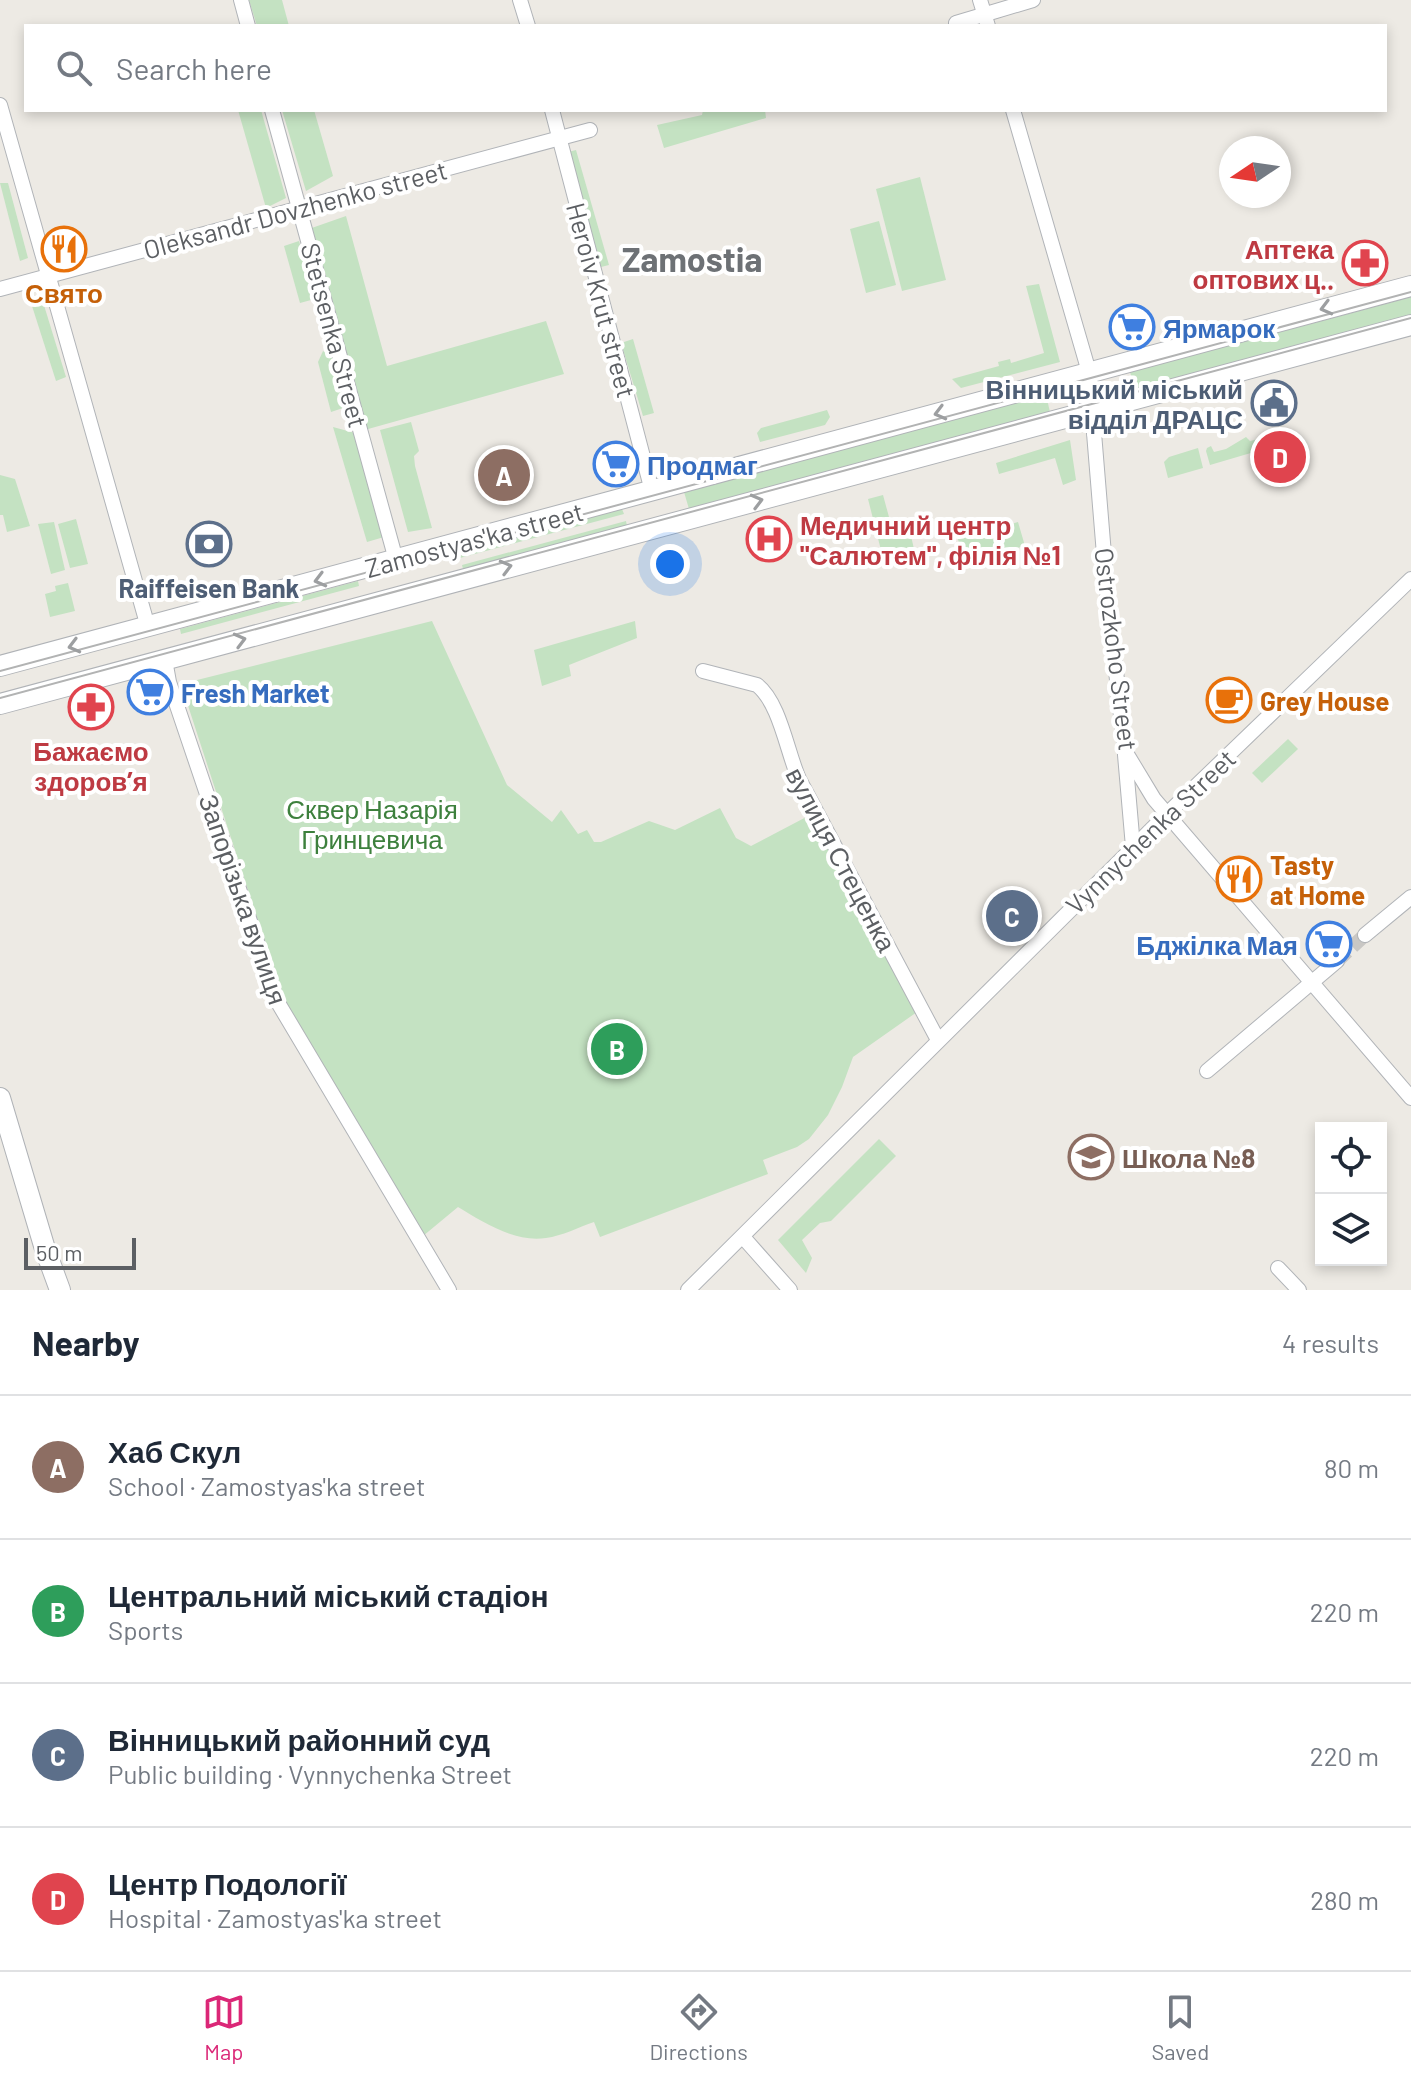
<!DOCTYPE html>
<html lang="en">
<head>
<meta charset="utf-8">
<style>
  body { margin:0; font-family:Barlow,sans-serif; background:#f6f6f7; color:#1f2937 }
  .controls { position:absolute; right:24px; bottom:24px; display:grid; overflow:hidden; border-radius:0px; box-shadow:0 4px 12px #0003 }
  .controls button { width:72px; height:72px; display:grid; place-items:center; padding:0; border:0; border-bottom:2px solid #e0e1e3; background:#fff; color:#1f2937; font:40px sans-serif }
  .compass { position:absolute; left:1219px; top:136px; width:72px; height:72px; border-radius:50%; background:#fff; box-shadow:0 4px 12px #0003; rotate:257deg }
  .scale { position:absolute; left:24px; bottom:20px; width:112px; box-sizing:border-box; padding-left:8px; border:4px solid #5c5f63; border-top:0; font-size:22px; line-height:28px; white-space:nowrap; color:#5c5f63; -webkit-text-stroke:6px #fff; paint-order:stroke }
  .you { position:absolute; left:670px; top:564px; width:28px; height:28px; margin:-20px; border:6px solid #fff; border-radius:50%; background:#1a73e8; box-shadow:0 0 0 12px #1a73e833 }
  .badge { display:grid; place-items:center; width:52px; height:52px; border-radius:50%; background:#db2777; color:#fff; font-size:26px; font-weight:700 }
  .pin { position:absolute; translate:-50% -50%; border:4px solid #fff; box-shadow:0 2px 8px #0006 }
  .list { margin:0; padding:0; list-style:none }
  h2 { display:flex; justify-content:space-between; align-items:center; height:104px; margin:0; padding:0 32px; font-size:34px }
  h2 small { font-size:26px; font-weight:400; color:#747a83 }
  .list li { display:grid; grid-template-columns:52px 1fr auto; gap:24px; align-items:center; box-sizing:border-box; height:144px; padding:0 32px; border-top:2px solid #e0e1e3 }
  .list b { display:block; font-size:30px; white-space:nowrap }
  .list p { margin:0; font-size:26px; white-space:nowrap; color:#747a83 }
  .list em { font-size:26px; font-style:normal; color:#747a83 }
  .icon { flex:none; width:44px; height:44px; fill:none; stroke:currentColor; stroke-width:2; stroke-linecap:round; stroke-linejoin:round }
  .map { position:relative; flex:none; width:1411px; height:1290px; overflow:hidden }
  .search { position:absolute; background:#fff; box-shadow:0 4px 12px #0003; left:24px; right:24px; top:24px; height:88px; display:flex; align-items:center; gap:20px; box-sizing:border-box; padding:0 28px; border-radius:0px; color:#747a83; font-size:30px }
  .sheet { height:680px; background:#fff }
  nav { display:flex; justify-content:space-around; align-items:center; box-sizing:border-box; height:112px; border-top:2px solid #e0e1e3; background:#fff; font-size:22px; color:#747a83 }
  nav a { display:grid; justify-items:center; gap:4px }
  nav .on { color:#db2777 }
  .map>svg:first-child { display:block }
  .green { fill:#c4e2c2 }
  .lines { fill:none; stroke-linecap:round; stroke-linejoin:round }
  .street-tunnel { stroke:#c9c7c4; stroke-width:14; stroke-dasharray:14 7; stroke-linecap:butt }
  .street-casing { stroke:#b1b4b8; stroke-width:16 }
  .secondary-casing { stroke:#b0b3b7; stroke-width:22 }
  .street { stroke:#fff; stroke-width:14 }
  .secondary { stroke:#fff; stroke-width:20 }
  .tram { stroke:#b2b3b3; stroke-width:2 }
  .oneway { stroke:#9d9fa1 }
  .labels { text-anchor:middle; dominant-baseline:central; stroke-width:8; stroke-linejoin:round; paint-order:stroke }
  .street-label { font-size:26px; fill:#5c5f63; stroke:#fff }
  .health-label { font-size:26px; font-weight:bold; fill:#be3a42; stroke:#fff; text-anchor:end }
  .food-label { font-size:26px; font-weight:bold; fill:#c56008; stroke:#fff; text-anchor:start }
  .shop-label { font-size:26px; font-weight:bold; fill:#366cbe; stroke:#fff; text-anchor:start }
  .service-label { font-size:26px; font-weight:bold; fill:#4e5e75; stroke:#fff; text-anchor:end }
  .park-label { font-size:26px; fill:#3d803d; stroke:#fff }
  .education-label { font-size:26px; font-weight:bold; fill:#785e54; stroke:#fff; text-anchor:start }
  .district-label { font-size:34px; font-weight:bold; fill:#6d7175; stroke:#fff }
</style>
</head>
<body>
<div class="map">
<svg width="1411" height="1290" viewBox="0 0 1411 1290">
  <rect width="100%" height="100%" fill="#edeae4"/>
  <g class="green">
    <polygon points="249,0 282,0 289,26 257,26"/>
    <polygon points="238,110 261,110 286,198 266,208"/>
    <polygon points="282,110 314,110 333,176 306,191"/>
    <polygon points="703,110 765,110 766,118 664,148 657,125 702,115"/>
    <polygon points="576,150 609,265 601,267 568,152"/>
    <polygon points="920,177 946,280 902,291 876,189"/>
    <polygon points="0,183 8,183 28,258 20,261"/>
    <polygon points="346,216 387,366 546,321 564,374 361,431 306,230"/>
    <polygon points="879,221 896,285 866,293 850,229"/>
    <polygon points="299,241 314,293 311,300 300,303 284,246"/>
    <polygon points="1039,284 1060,362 961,388 952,379 999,366 998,362 1010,359 1011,363 1044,353 1026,286"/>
    <polygon points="1411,297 1411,315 1135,389 1130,372"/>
    <polygon points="43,302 66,377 56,381 32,306"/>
    <polygon points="633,339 654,413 643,416 621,343"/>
    <polygon points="323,351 334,358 346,407 331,412 318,362"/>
    <polygon points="1046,395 1050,412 689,509 684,492"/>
    <polygon points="827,410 830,417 825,425 760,442 757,433 761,428"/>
    <polygon points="411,422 419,451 414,456 415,466 432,528 408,532 380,430"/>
    <polygon points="333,427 355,433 384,537 367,542"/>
    <polygon points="1278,434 1281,444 1210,465 1206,451 1207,448 1211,446 1214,452 1226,449 1246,437 1250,441"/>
    <polygon points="1070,440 1076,480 1063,485 1055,458 999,474 996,463"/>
    <polygon points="1198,448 1203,468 1168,478 1164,462 1169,457"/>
    <polygon points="0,475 15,479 30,526 7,532 3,515 0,515"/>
    <polygon points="883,495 895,539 911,536 914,549 883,558 868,499"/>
    <polygon points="622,509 624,514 460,558 459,553"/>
    <polygon points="76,519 88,564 70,568 58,524"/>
    <polygon points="626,521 627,526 463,569 462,565"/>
    <polygon points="54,522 65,570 51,574 38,524"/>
    <polygon points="1018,522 1025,546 963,562 958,539"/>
    <polygon points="358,581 359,586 181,634 180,629"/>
    <polygon points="68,583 75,611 50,617 45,594 56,591 55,586"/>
    <path d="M432,621L507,785L552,822L561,810L578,834L587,830L594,842H601L649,821L675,830L720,808L736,838L751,846L812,814L917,1012L853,1057L842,1087L828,1115L809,1139L797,1147L763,1160L768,1174L600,1237L594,1222C579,1227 562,1236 546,1238C515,1243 483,1222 458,1207L423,1236L283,998L181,684Z"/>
    <polygon points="635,621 637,638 569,665 571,676 542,686 534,650"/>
    <polygon points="1288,739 1298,749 1262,783 1252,773"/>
    <polygon points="879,1139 896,1156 831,1221 820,1223 802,1240 812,1258 806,1273 778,1240"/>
  </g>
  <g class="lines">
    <polyline class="street-tunnel" points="1337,961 1365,935"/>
    <g class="street-casing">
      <g id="street">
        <polyline points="241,0 248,26"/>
        <polyline points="520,0 528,26"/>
        <polyline points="980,0 988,26"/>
        <polyline points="956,23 1033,0"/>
        <polyline points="0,105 148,627"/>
        <polyline points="272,110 396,560"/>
        <polyline points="552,110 652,491"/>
        <polyline points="1013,110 1089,372 1107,591 1125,751 1154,799 1411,1098"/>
        <polyline points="0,289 590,130"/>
        <polyline points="165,660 169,682 277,1001 449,1290"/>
        <path d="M703,671L757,685C780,703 787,752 799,779L938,1040"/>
        <polyline points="1125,755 1133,847"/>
        <polyline points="1365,935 1411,897"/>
        <polyline points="1207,1071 1337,961"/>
        <polyline points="743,1237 790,1290"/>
        <polyline points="1278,1268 1299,1290"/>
        <polyline points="688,1290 1167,814 1411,579"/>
      </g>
    </g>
    <g class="secondary-casing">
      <g id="secondary">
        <polyline points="0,666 1411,286"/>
        <polyline points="0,704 1411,325"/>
        <polyline points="0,1098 45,1249 60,1290"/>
      </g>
    </g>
    <use href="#street" class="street"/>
    <use href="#secondary" class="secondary"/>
    <g class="tram">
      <polyline points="0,671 1411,292"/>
      <polyline points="0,698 1411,318"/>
    </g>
  </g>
  <defs><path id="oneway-chevron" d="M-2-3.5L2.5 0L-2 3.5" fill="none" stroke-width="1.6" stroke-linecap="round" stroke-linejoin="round" transform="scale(2)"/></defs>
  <g class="oneway">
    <use href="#oneway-chevron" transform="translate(1326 308) rotate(165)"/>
    <use href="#oneway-chevron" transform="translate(940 413) rotate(165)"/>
    <use href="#oneway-chevron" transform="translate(757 501) rotate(-15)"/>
    <use href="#oneway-chevron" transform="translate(506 567) rotate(-15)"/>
    <use href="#oneway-chevron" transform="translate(320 580) rotate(165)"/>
    <use href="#oneway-chevron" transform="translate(240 640) rotate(-15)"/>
    <use href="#oneway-chevron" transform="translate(74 646) rotate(165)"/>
  </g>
  <defs>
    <g id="restaurant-ring" transform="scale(2.3)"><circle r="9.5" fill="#fff" stroke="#e8710a" stroke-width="1.5"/><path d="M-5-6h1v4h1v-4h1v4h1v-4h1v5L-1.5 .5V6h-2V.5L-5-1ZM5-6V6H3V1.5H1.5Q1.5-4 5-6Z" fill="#e8710a"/></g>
    <g id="pharmacy-ring" transform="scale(2.3)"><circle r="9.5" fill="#fff" stroke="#e0444e" stroke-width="1.5"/><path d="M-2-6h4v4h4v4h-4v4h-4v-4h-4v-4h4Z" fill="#e0444e"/></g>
    <g id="supermarket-ring" transform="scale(2.3)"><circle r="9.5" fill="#fff" stroke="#3f7fe0" stroke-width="1.5"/><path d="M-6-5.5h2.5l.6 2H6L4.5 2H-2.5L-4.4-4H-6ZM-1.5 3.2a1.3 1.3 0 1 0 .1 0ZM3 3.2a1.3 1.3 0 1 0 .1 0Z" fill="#3f7fe0"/></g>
    <g id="civic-ring" transform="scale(2.3)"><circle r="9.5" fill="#fff" stroke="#5c6f8a" stroke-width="1.5"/><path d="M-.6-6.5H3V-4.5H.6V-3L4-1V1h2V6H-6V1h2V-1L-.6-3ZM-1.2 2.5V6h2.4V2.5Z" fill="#5c6f8a"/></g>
    <g id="hospital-ring" transform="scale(2.3)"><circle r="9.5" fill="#fff" stroke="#e0444e" stroke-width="1.5"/><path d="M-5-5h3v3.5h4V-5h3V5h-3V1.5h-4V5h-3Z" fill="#e0444e"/></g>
    <g id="bank-ring" transform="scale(2.3)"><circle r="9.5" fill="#fff" stroke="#5c6f8a" stroke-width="1.5"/><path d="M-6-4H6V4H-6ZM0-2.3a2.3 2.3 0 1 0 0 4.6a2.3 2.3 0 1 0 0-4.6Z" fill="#5c6f8a"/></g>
    <g id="cafe-ring" transform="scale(2.3)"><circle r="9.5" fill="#fff" stroke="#e8710a" stroke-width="1.5"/><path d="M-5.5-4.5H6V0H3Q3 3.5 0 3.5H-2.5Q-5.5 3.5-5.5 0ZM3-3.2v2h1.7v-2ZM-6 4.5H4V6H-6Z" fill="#e8710a"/></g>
    <g id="school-ring" transform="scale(2.3)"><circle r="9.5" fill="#fff" stroke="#8d6e63" stroke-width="1.5"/><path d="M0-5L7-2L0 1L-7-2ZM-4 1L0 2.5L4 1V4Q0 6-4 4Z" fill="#8d6e63"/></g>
  </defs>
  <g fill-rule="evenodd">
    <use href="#restaurant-ring" x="64" y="249"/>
    <use href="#pharmacy-ring" x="1365" y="263"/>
    <use href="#supermarket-ring" x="1132" y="327"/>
    <use href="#civic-ring" x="1274" y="403"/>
    <use href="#supermarket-ring" x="616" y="464"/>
    <use href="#hospital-ring" x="769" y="539"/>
    <use href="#bank-ring" x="209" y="544"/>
    <use href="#supermarket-ring" x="150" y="692"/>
    <use href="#cafe-ring" x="1229" y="700"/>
    <use href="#pharmacy-ring" x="91" y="707"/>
    <use href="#restaurant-ring" x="1239" y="879"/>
    <use href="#supermarket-ring" x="1329" y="944"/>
    <use href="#school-ring" x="1091" y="1157"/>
  </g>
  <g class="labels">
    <g class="street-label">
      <text transform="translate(295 209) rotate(-15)">Oleksandr Dovzhenko street</text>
      <text transform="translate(602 300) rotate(75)">Heroiv Krut street</text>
      <text transform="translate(335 335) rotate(75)">Stetsenka Street</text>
      <text transform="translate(474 539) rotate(-15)">Zamostyas'ka street</text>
      <text transform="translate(1117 649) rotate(83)">Ostrozkoho Street</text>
      <text transform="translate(1150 831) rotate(-44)">Vynnychenka Street</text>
      <text transform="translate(842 859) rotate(62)">вулиця Стеценка</text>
      <text transform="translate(244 899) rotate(71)">Запорізька вулиця</text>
    </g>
    <g class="health-label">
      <text x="1334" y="248">Аптека<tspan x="1334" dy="30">оптових ц‥</tspan></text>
      <text x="800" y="524" text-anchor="start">Медичний центр<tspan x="800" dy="30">"Салютем", філія №1</tspan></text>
      <text x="91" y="750" text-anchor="middle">Бажаємо<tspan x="91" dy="30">здоровʼя</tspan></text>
    </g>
    <g class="food-label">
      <text x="64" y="292" text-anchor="middle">Свято</text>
      <text x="1260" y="700">Grey House</text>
      <text x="1270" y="864">Tasty<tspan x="1270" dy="30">at Home</tspan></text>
    </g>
    <g class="shop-label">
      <text x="1163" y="327">Ярмарок</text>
      <text x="647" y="464">Продмаг</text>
      <text x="181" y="692">Fresh Market</text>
      <text x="1298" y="944" text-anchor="end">Бджілка Мая</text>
    </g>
    <g class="service-label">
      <text x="1243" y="388">Вінницький міський<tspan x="1243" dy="30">відділ ДРАЦС</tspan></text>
      <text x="209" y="587" text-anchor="middle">Raiffeisen Bank</text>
    </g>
    <g class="park-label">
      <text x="372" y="808">Сквер Назарія<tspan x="372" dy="30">Гринцевича</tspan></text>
    </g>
    <g class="education-label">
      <text x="1122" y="1157">Школа №8</text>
    </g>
    <g class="district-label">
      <text x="692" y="258">Zamostia</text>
    </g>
  </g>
</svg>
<div class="controls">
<button><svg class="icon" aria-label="locate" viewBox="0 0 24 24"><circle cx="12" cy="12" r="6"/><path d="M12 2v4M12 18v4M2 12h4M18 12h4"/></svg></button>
<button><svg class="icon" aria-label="layers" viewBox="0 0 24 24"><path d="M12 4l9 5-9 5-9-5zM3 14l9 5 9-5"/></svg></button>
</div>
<svg class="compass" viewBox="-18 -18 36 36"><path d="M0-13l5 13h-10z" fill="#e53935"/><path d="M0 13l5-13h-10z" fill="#747a83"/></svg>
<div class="scale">50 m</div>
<div class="you"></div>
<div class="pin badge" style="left:504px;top:475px;background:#8d6e63">A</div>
<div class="pin badge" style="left:617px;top:1049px;background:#2e9e5b">B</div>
<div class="pin badge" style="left:1012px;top:916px;background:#5c6f8a">C</div>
<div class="pin badge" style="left:1280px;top:457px;background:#e0444e">D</div>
<div class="search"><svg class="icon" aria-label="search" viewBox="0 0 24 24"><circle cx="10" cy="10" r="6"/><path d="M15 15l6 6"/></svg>Search here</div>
</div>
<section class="sheet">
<h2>Nearby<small>4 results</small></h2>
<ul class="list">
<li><span class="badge" style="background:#8d6e63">A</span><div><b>Хаб Скул</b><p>School · Zamostyas'ka street</p></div><em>80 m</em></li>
<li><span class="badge" style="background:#2e9e5b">B</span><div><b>Центральний міський стадіон</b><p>Sports</p></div><em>220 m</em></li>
<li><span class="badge" style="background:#5c6f8a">C</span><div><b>Вінницький районний суд</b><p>Public building · Vynnychenka Street</p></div><em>220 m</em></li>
<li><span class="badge" style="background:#e0444e">D</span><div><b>Центр Подології</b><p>Hospital · Zamostyas'ka street</p></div><em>280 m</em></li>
</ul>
</section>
<nav>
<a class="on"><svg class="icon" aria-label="map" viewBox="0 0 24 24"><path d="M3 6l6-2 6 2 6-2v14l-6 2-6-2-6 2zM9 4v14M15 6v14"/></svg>Map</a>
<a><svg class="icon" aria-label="directions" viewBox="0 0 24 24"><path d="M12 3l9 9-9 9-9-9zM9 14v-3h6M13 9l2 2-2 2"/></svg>Directions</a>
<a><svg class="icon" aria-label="saved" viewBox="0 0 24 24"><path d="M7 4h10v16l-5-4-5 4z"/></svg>Saved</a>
</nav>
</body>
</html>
